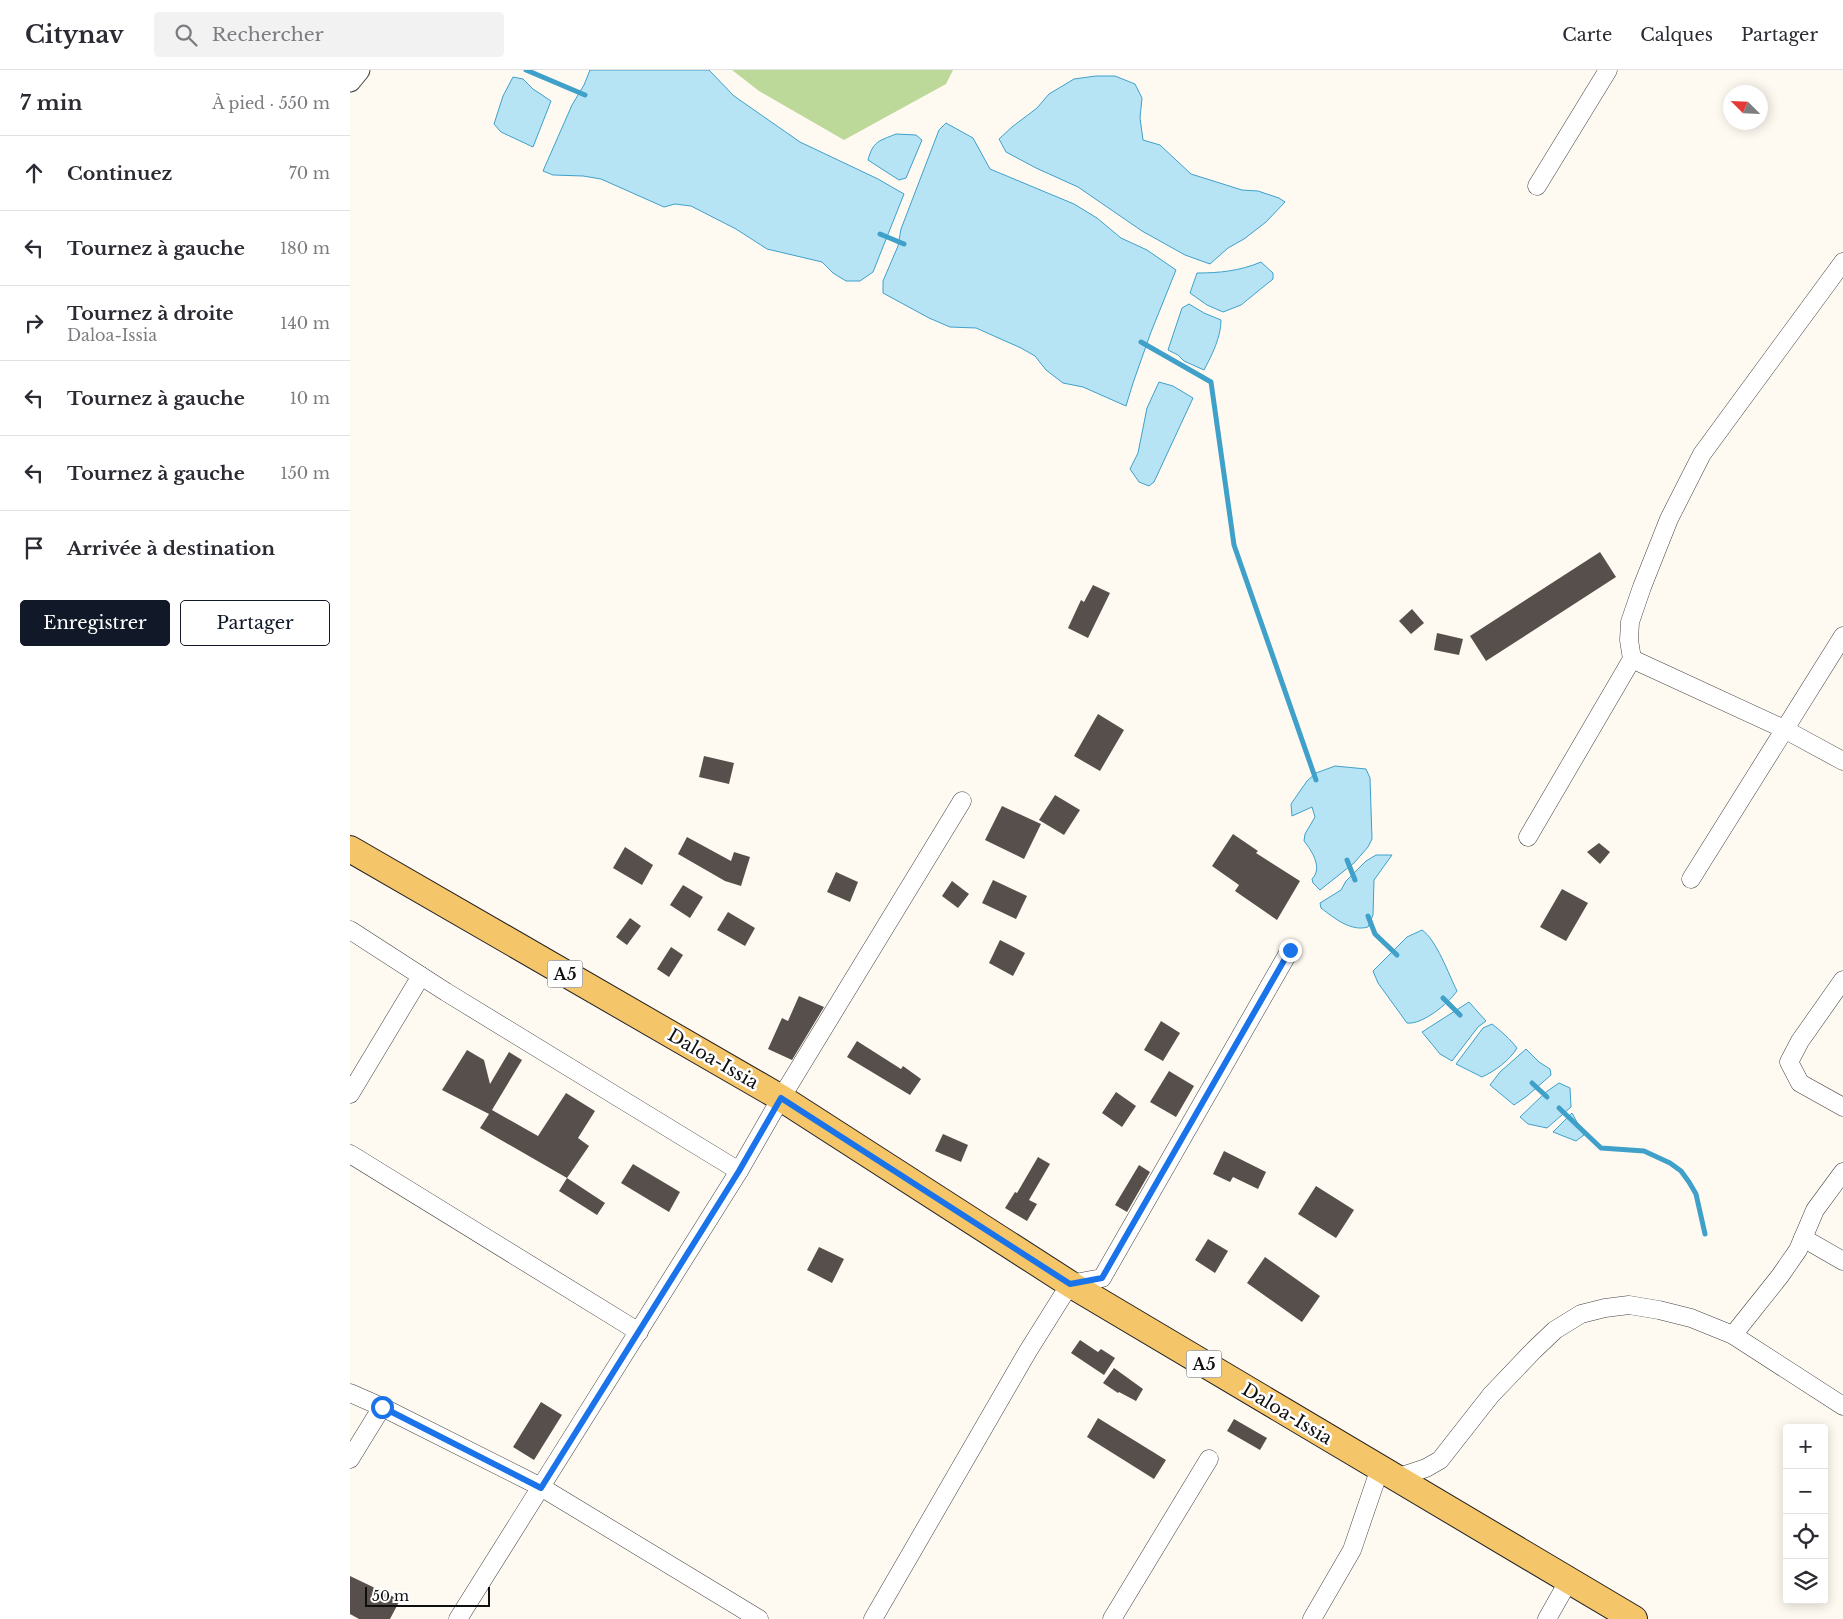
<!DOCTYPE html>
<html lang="fr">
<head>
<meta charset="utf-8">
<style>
  body { margin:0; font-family:"Libre Baskerville",serif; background:#f2f2f3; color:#2b2b33 }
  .controls { position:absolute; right:15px; bottom:15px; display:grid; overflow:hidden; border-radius:5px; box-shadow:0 2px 12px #0003 }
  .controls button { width:45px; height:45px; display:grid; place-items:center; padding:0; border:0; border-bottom:1px solid #e1e1e2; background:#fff; color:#2b2b33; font:25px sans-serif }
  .compass { position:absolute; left:1373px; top:15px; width:45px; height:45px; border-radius:50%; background:#fff; box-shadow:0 2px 12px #0003; rotate:294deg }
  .scale { position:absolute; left:15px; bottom:12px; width:125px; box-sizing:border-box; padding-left:5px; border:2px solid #0f0f0f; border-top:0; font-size:14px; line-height:18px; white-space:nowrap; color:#0f0f0f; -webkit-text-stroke:4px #fff; paint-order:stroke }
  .stop { position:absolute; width:15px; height:15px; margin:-11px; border:4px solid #1a73e8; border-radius:50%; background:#fff }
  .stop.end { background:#1a73e8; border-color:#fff; box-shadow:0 1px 5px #0008 }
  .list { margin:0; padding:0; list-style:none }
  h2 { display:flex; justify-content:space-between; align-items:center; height:65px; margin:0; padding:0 20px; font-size:21px }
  h2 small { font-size:16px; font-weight:400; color:#7c7c81 }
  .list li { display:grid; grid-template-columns:32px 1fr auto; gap:15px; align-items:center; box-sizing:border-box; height:75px; padding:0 20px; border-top:1px solid #e1e1e2 }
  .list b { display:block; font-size:19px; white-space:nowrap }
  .list p { margin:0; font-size:16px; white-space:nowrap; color:#7c7c81 }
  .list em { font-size:16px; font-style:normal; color:#7c7c81 }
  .actions { display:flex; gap:10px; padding:15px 20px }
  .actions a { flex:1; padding:11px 0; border:1px solid #111827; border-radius:5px; text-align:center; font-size:18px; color:#111827 }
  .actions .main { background:#111827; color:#fff }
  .icon { flex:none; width:28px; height:28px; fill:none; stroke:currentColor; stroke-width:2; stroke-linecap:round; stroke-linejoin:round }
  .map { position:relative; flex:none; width:1493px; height:1549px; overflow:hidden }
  header { display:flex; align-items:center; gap:30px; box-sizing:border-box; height:70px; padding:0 25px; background:#fff; border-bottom:1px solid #e1e1e2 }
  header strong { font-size:24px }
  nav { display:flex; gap:28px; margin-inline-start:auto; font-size:18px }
  .search { width:350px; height:45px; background:#f2f2f3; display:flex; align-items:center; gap:12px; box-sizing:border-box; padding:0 18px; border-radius:5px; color:#7c7c81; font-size:19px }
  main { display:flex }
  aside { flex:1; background:#fff }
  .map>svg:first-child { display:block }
  .forest { fill:#bdd99a }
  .water { fill:#b6e4f5; stroke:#3fa0ca }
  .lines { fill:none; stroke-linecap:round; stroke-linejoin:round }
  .stream { stroke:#3fa0ca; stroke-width:5 }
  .building { fill:#574f4b }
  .minor-casing { stroke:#424242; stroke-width:19 }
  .tertiary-casing { stroke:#424242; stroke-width:23 }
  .primary-casing { stroke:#202020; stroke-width:28 }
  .minor { stroke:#fff; stroke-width:18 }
  .tertiary { stroke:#fff; stroke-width:21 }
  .primary { stroke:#f5c56a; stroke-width:26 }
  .route { stroke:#1a73e8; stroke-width:6 }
  .labels { text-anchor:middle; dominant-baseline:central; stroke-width:5; stroke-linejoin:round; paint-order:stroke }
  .shield { fill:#fff; stroke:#575757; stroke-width:1 }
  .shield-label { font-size:16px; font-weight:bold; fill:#0f0f0f }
  .street-label { font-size:18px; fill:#0f0f0f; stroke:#fff }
</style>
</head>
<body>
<header>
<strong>Citynav</strong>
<div class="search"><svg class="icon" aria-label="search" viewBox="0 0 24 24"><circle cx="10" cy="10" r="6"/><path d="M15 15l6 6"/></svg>Rechercher</div>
<nav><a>Carte</a><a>Calques</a><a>Partager</a></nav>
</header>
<main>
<aside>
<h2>7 min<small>À pied · 550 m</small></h2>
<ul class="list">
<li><svg class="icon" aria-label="ahead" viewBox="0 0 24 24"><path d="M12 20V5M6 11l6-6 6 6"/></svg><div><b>Continuez</b></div><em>70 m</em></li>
<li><svg class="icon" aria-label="left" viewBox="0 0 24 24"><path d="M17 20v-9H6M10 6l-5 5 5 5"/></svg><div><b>Tournez à gauche</b></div><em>180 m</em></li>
<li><svg class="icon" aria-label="right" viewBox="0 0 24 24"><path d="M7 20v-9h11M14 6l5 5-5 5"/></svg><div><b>Tournez à droite</b><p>Daloa-Issia</p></div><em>140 m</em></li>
<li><svg class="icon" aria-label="left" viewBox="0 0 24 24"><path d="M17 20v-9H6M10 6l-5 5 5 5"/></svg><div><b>Tournez à gauche</b></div><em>10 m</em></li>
<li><svg class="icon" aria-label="left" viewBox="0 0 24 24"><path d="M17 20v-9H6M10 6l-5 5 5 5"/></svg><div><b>Tournez à gauche</b></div><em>150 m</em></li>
<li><svg class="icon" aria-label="arrive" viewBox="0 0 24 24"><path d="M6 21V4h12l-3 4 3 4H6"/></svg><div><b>Arrivée à destination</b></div></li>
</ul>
<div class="actions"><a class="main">Enregistrer</a><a>Partager</a></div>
</aside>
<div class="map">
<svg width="1493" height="1549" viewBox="0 0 1493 1549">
  <rect width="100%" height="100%" fill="#fffaf1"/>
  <polygon class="forest" points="382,0 603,0 596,14 494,70 409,21"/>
  <g class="water">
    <polygon points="240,0 359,0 384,26 450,72 528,109 554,124 523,202 510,211 496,211 483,203 472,192 417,179 386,159 341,136 325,134 314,137 251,109 233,106 203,105 193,101 222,35 234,15"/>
    <polygon points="746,6 765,6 785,14 792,28 790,48 793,70 810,75 841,104 892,120 908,121 929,128 935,132 916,152 894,169 878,178 860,194 835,185 792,161 728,117 686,98 656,82 649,69 662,57 687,38 699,24 724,9"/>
    <polygon points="163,7 173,9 183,19 201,31 183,77 151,62 144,54 153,26"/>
    <polygon points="596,53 623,68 640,99 724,134 747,148 771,168 797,180 826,200 801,262 783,313 776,336 733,317 713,313 696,300 685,286 671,278 626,258 600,257 579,248 533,223 533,211 548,176 551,159 561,133 589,60"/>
    <path d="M546,64L566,65L572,70L556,108L549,110L518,90C523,71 529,71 546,64Z"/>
    <path d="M911,192L923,203V209L891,235L873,242L857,235L840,223L847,203C869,203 890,201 911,192Z"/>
    <path d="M839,234L854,243L871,250C871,267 862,285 854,300L834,291L828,285L818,280L832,238Z"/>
    <polygon points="809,312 823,316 843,328 804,412 799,416 789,412 780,399 788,383 797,338"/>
    <path d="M985,696L1016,699L1020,708L1022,769L1018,777L1004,793L970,820L963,813L962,809C973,798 962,781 954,771L955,764L965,747L962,737L942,746L941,734L957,711L966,703Z"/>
    <path d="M1026,785H1042L1024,810L1023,845L1018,857C1001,862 984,848 971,838L970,833L991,820L996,811L1016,791Z"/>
    <path d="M1072,860C1086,869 1099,905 1107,921C1098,934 1072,955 1057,953L1028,913L1023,901L1057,867Z"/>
    <polygon points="1119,932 1136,951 1128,957 1102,991 1090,984 1072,962"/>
    <path d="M1142,954C1150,960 1161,970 1167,978C1160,990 1145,1001 1132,1007L1106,994L1133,958Z"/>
    <polygon points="1176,979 1189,992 1200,999 1201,1005 1177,1026 1164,1035 1140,1015 1150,1002"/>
    <polygon points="1209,1013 1220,1018 1221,1037 1197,1058 1178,1054 1170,1047 1196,1022"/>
    <polygon points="1222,1043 1234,1065 1226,1071 1203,1062"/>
  </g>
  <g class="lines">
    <g class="stream">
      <polyline points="176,0 235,25"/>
      <polyline points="530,164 554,174"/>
      <polyline points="791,272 861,312 884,475 966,710"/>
      <polyline points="997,790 1005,810"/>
      <polyline points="1018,846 1025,864 1047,885"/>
      <polyline points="1093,928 1110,945"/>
      <polyline points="1182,1013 1197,1027"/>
      <polyline points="1209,1038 1251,1078 1294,1081 1320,1093 1331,1101 1339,1112 1346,1124 1355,1164"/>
    </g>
  </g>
  <g class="building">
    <polygon points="1250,482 1266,507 1136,591 1120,566"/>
    <polygon points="743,515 760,523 738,568 718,558 731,530 734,532"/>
    <polygon points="1062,539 1074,553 1061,564 1049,551"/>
    <polygon points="1087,563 1113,569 1109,585 1084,580"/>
    <polygon points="748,644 774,660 750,701 724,686"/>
    <polygon points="354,686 384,693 379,714 349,707"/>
    <polygon points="705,725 730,740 714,765 689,750"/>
    <polygon points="652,736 691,754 674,789 635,770"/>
    <polygon points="883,764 908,781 906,783 950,811 927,850 885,821 889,815 862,796"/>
    <polygon points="337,767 381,791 384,782 400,787 391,816 375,811 328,784"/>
    <polygon points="1249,773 1260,782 1250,794 1237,782"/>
    <polygon points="275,777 303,795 292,815 263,798"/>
    <polygon points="486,802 508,812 500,832 477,822"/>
    <polygon points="643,810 677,826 666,849 632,833"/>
    <polygon points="602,811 619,824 608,838 592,826"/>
    <polygon points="333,815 353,827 340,848 320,835"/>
    <polygon points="1212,819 1238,833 1216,871 1190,857"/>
    <polygon points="378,842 405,858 395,876 367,860"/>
    <polygon points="280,848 291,856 277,875 266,867"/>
    <polygon points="650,870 675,883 663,906 639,893"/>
    <polygon points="321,877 333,885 319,907 307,899"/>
    <polygon points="449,926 474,937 442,990 418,979 432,948 438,951"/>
    <polygon points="811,951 830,963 813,991 794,980"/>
    <polygon points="507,971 551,999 553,996 571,1009 560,1025 497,987"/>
    <polygon points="117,980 134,990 140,1014 159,982 172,990 142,1040 188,1066 216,1023 245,1041 228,1068 239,1076 217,1108 130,1058 139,1044 92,1020"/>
    <polygon points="819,1001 844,1016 826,1047 800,1032"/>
    <polygon points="766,1022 786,1036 772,1057 752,1043"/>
    <polygon points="593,1064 618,1075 611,1092 585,1081"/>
    <polygon points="874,1081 916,1102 908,1119 883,1107 880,1112 863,1104"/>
    <polygon points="688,1087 700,1094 679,1130 687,1134 677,1151 655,1138 665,1122 667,1123"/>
    <polygon points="283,1094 330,1122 319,1142 271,1113"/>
    <polygon points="789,1095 800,1102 777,1142 765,1135"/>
    <polygon points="217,1108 255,1133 247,1145 209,1121"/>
    <polygon points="966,1116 1004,1140 986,1168 948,1144"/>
    <polygon points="858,1169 878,1181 865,1203 845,1190"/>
    <polygon points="469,1177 494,1189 482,1213 457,1200"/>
    <polygon points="915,1187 970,1226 952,1252 897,1213"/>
    <polygon points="730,1270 748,1282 751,1279 765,1288 754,1305 721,1283"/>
    <polygon points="764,1298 793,1319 786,1331 769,1322 768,1323 753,1313"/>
    <polygon points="191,1332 212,1345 184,1390 163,1377"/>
    <polygon points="748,1348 816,1390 804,1409 737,1367"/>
    <polygon points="884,1349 917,1368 910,1380 877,1361"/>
    <polygon points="0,1506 50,1530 40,1549 9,1549 0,1544"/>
  </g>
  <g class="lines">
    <g class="minor-casing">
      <g id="minor">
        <polyline points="1187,116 1258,0"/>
        <polyline points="1282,589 1434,659 1493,691"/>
        <polyline points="1178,767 1282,589 1279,570 1280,552 1292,517 1319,449 1352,384 1493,192"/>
        <polyline points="1341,809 1493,566"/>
        <polyline points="0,860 96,922 389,1101"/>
        <polyline points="1493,910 1450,971 1439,992 1450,1013 1493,1037"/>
        <polyline points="0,1024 71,906"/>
        <polyline points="0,1084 289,1262"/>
        <polyline points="1453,1168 1493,1191"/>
        <polyline points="1383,1265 1430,1206 1448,1180 1465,1140 1493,1102"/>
        <polyline points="0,1323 32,1337 191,1417 409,1549"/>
        <polyline points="0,1389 32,1337"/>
        <polyline points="1046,1408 1076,1398 1090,1390 1141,1325 1184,1280 1205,1260 1231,1244 1255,1238 1279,1235 1309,1240 1341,1248 1383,1265 1493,1336"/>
        <polyline points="108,1549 389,1101 431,1028 612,731"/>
        <polyline points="523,1549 678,1281 720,1214 752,1208 940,880"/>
        <polyline points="762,1549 859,1389"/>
        <polyline points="962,1549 1002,1480 1030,1398"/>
        <polyline points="1197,1549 1219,1510"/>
      </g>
    </g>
    <g class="tertiary-casing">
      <polyline id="tertiary" points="0,11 9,0"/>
    </g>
    <g class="primary-casing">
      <polyline id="primary" points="0,779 431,1028 720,1214 1284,1549"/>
    </g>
    <use href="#minor" class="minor"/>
    <use href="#tertiary" class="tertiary"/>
    <use href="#primary" class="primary"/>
  </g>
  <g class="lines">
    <polyline class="route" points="32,1337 191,1418 389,1101 431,1028 720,1214 752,1208 940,880"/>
  </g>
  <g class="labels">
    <g class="shield">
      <rect x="197.5" y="890.5" width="35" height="27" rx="4"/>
      <rect x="836.5" y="1280.5" width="35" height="27" rx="4"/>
    </g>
    <g class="shield-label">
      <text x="215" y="904">A5</text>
      <text x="854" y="1294">A5</text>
    </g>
    <g class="street-label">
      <text transform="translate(363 989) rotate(30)">Daloa-Issia</text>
      <text transform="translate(937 1344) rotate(31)">Daloa-Issia</text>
    </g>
  </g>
</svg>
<div class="controls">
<button>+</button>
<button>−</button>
<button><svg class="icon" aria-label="locate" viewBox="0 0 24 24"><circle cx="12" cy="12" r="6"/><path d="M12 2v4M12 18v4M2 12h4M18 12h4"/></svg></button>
<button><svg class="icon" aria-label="layers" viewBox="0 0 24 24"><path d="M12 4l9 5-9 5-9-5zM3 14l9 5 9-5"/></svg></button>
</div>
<svg class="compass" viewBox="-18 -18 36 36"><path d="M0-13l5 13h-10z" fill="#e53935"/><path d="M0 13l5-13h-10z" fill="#7c7c81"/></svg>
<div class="scale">50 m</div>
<div class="stop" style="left:32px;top:1337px"></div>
<div class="stop end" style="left:940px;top:880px"></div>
</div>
</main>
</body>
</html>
